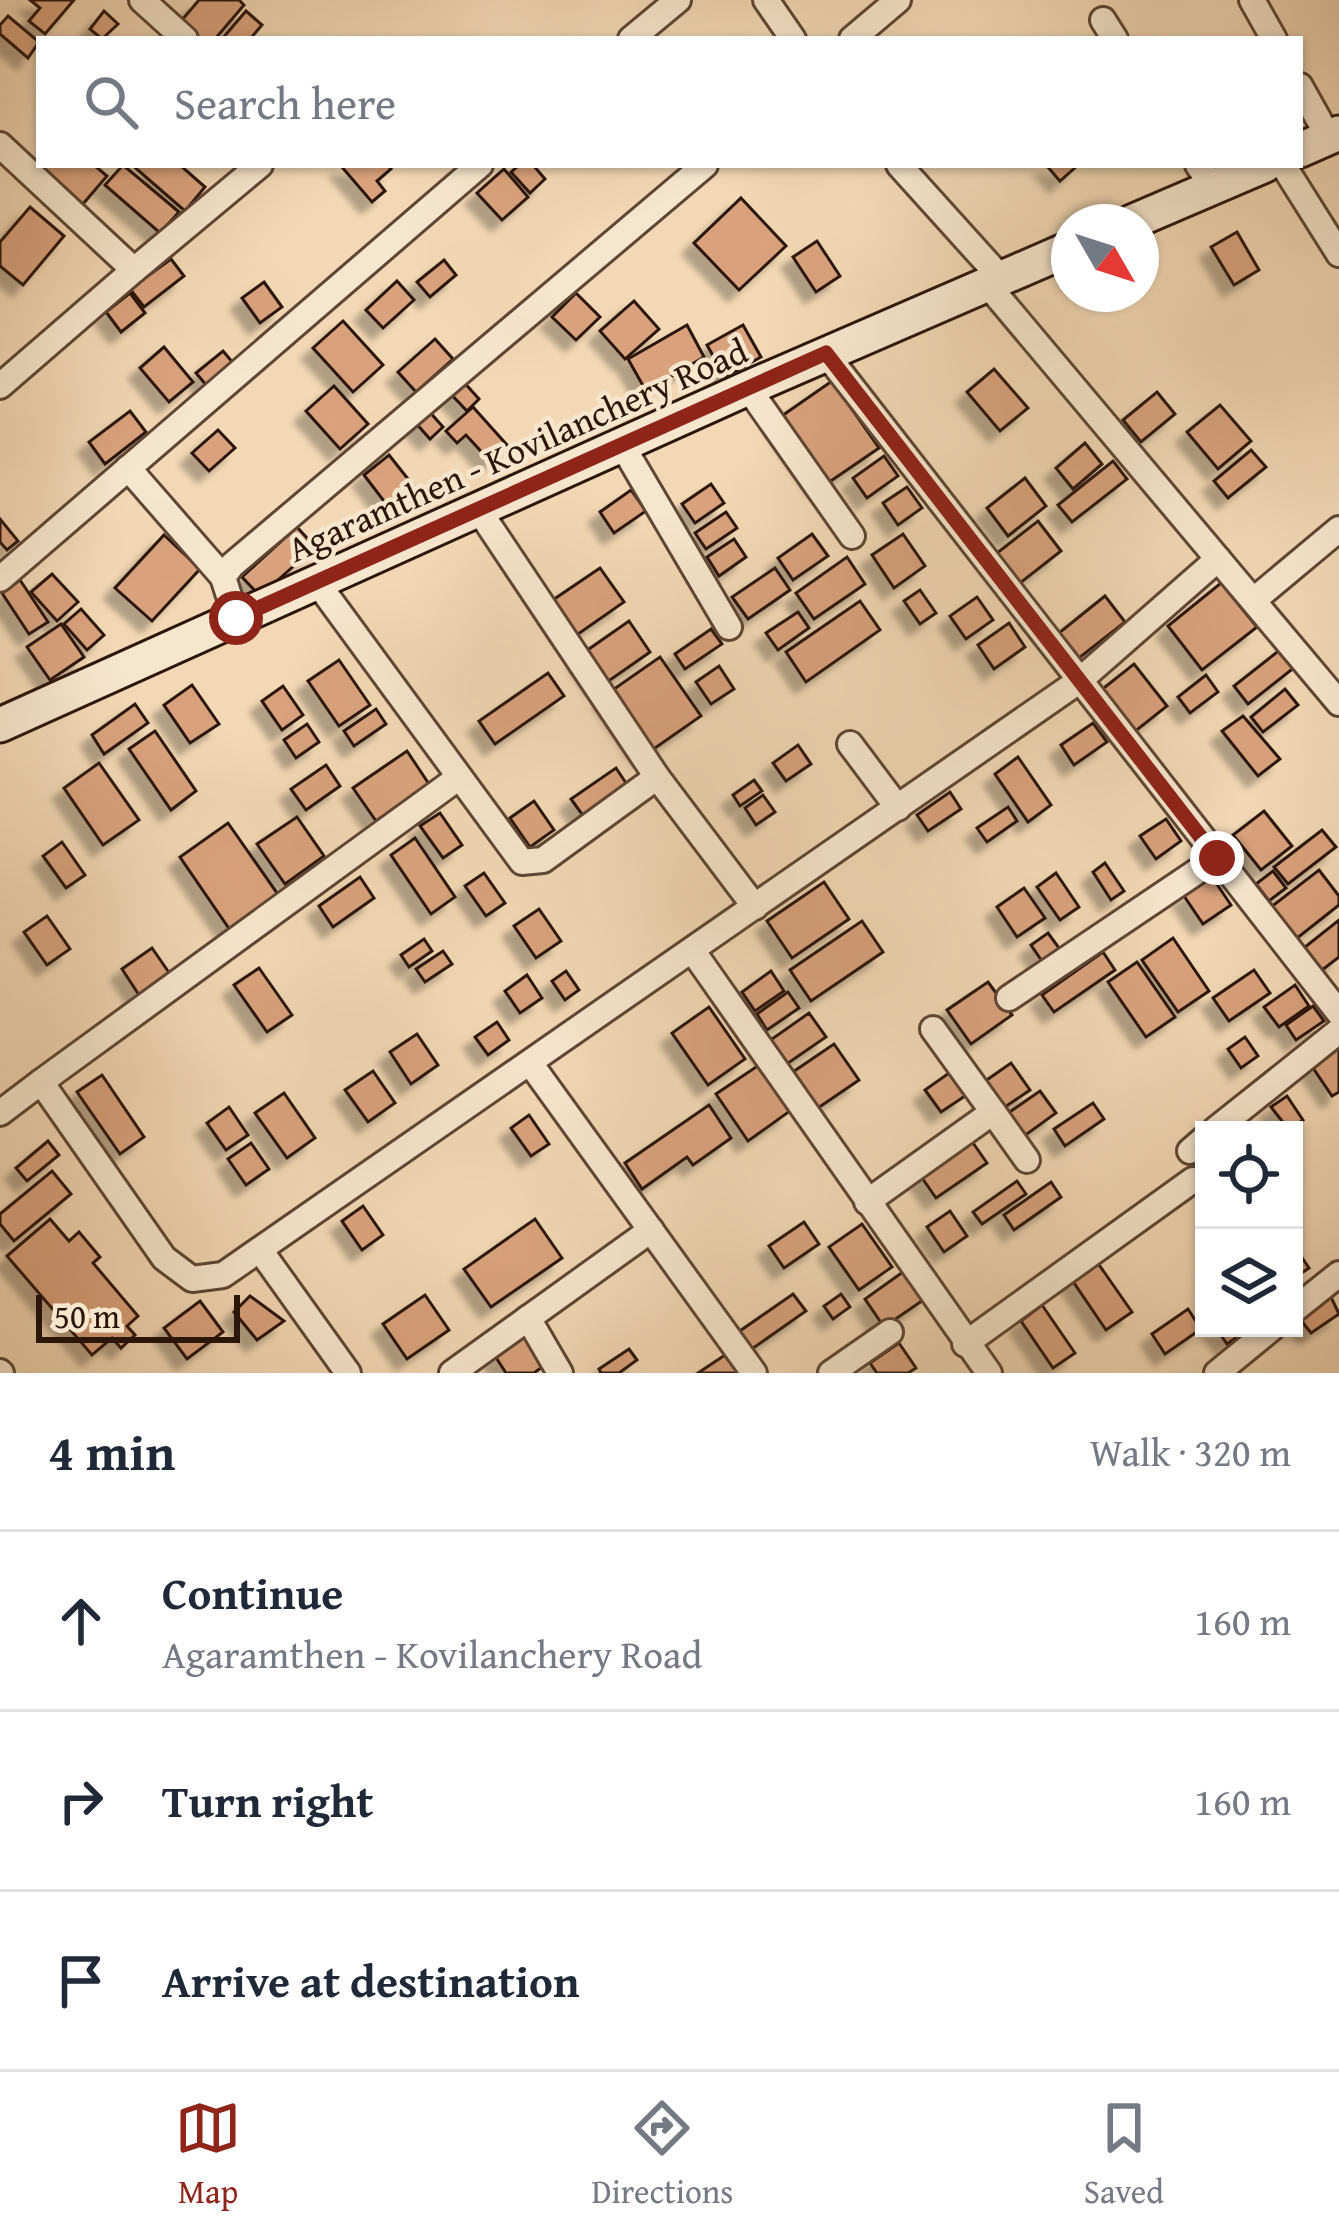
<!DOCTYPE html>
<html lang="en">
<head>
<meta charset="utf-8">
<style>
  body { margin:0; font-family:"Gentium Book Plus",serif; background:#f2f2f3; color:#1f2937 }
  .controls { position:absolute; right:36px; bottom:36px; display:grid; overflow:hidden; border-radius:0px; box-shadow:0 3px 9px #0004 }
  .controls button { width:108px; height:108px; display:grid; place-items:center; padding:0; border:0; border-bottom:3px solid #e0e1e3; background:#fff; color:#1f2937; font:60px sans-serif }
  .compass { position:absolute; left:1051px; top:204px; width:108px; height:108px; border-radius:50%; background:#fff; box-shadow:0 3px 9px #0004; rotate:129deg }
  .scale { position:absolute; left:36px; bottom:30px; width:204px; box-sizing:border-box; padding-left:12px; border:6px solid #2c160a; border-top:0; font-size:33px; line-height:42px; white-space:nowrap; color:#2c160a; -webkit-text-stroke:9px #f7e6ce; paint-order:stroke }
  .stop { position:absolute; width:36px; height:36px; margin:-27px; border:9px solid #8f2418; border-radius:50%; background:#fff }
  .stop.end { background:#8f2418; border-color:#fff; box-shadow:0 3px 12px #0008 }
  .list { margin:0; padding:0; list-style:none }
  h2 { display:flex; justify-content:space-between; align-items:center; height:156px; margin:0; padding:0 48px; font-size:51px }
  h2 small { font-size:39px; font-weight:400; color:#747a83 }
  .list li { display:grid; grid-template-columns:78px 1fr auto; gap:36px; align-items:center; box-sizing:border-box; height:180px; padding:0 48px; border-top:3px solid #e0e1e3 }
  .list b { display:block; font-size:45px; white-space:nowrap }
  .list p { margin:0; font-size:39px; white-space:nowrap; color:#747a83 }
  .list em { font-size:39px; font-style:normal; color:#747a83 }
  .icon { flex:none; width:66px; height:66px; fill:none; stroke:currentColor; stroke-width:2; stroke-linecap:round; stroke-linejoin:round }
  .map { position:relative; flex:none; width:1339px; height:1373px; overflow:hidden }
  .search { position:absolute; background:#fff; box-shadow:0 3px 9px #0004; left:36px; right:36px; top:36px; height:132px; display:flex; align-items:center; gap:30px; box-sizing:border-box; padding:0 42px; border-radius:0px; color:#747a83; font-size:45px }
  .sheet { height:696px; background:#fff }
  nav { display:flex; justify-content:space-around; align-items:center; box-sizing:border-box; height:168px; border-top:3px solid #e0e1e3; background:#fff; font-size:33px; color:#747a83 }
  nav a { display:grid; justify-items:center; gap:6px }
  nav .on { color:#8f2418 }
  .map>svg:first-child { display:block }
  .building { fill:#d9a27c; stroke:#2c160a; stroke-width:3; filter:url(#shadow) }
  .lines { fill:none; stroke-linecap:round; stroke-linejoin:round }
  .street-casing { stroke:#5e4634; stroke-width:30 }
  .secondary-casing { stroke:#2c160a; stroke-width:39 }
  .street { stroke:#f7e6ce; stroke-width:24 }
  .secondary { stroke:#f7e6ce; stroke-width:33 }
  .route { stroke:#8f2418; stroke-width:15 }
  .labels { text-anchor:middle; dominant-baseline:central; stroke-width:9; stroke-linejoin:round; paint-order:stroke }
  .street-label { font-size:36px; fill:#2c160a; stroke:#f7e6ce }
</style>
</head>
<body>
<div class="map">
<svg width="1339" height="1373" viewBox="0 0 1339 1373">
  <defs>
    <filter id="shadow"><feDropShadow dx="-11" dy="11" stdDeviation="3" flood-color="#0004"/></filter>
  </defs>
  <rect width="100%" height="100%" fill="#f2d8b4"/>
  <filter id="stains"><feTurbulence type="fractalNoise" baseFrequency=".00167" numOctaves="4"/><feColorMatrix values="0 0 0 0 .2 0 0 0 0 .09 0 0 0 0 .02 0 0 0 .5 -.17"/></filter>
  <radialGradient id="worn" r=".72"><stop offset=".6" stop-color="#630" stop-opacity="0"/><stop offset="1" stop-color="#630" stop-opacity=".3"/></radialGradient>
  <g class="building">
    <polygon points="30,0 74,0 45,34 29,21 40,8"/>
    <polygon points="199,0 239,0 244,5 215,39 187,39 175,28"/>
    <polygon points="104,11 118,24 102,39 90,29"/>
    <polygon points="246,11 262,25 250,39 222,39"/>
    <polygon points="8,16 39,42 28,58 0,34 0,25"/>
    <polygon points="45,165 94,165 107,176 82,205 41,169"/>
    <polygon points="123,165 179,212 160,233 105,185"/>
    <polygon points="132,165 180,165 205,187 185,211"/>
    <polygon points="387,165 391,169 377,181 385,191 372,202 341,166"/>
    <polygon points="519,165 533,165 545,179 530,193 511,172"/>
    <polygon points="1046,165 1078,165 1060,181"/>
    <polygon points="504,169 528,197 502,220 477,193"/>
    <polygon points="741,198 786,246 739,290 694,243"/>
    <polygon points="30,207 64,236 23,285 0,266 0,242"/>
    <polygon points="1237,232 1259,270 1234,285 1211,247"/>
    <polygon points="817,241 840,276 816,292 793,257"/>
    <polygon points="171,259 184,276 144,307 130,289"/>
    <polygon points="444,260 456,275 430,297 417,282"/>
    <polygon points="397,281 414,300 383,328 366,310"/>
    <polygon points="264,282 282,307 260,323 242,298"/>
    <polygon points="130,293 145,313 121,332 106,312"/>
    <polygon points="576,293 600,317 576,340 552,317"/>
    <polygon points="634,301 659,329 625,359 600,331"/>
    <polygon points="343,321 383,365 353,392 313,348"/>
    <polygon points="687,325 704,357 646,391 628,359"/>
    <polygon points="743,325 761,357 725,377 707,345"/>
    <polygon points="435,339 453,359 416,392 398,372"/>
    <polygon points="164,347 193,382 169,402 140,368"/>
    <polygon points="223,351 234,364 207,386 196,373"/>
    <polygon points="994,369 1028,408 1000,431 967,392"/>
    <polygon points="461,379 479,399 467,411 448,391"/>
    <polygon points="832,381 879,448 822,487 776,420"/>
    <polygon points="334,386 368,424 340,449 306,411"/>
    <polygon points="1157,392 1175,414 1141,442 1123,420"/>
    <polygon points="1220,405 1251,441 1218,469 1187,432"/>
    <polygon points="473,407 507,445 490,461 466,435 457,443 446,431"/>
    <polygon points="427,409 443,427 430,439 414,421"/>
    <polygon points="130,411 146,432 105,464 89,442"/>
    <polygon points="218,430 235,448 209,471 192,453"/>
    <polygon points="1085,443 1102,464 1073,489 1056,468"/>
    <polygon points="1251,450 1266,467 1228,498 1214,481"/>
    <polygon points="389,455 416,489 390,509 364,475"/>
    <polygon points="884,456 898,476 867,498 853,478"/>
    <polygon points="1113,461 1127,479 1072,522 1058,505"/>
    <polygon points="1025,478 1046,506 1008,536 987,508"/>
    <polygon points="711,484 724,503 695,523 682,504"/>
    <polygon points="907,487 922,508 898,525 883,503"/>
    <polygon points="631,490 646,511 614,533 600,512"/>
    <polygon points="726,512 737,528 706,549 695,533"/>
    <polygon points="0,519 18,541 7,550 0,542"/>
    <polygon points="1038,521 1061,551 1015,587 992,557"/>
    <polygon points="297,527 315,547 260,596 242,577"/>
    <polygon points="812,534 828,556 793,580 778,558"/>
    <polygon points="903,534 925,566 894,588 872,555"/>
    <polygon points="164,535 200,569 152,621 115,588"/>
    <polygon points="734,539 746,557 719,576 707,557"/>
    <polygon points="847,557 865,584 814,619 796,593"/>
    <polygon points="600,568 624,602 571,639 547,604"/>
    <polygon points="775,568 790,590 748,619 732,597"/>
    <polygon points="52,574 78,602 57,621 31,592"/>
    <polygon points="20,580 48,622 29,634 2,593"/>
    <polygon points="1221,583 1257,627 1202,670 1168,626"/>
    <polygon points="920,590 936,613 920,624 904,601"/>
    <polygon points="1105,596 1125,622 1079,658 1059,633"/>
    <polygon points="977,597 993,620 966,639 950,616"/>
    <polygon points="860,601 880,630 806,682 786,652"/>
    <polygon points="81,609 104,635 87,650 64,624"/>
    <polygon points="798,612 809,628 778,650 766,633"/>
    <polygon points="629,621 650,652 600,687 579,656"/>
    <polygon points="1009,623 1025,647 994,669 978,645"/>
    <polygon points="61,624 84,657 50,680 27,647"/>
    <polygon points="711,629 722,644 685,669 675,654"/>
    <polygon points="1281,649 1295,667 1248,704 1234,686"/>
    <polygon points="660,657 701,716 645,755 604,696"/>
    <polygon points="339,660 370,705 339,726 308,681"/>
    <polygon points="1134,664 1167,706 1133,733 1100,691"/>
    <polygon points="719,666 734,689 711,704 696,682"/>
    <polygon points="548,673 564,696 495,744 479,721"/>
    <polygon points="1206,675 1218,692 1190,713 1178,697"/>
    <polygon points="192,685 219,724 190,743 164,705"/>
    <polygon points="283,686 303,715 282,730 262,701"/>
    <polygon points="1285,689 1298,705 1263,732 1251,717"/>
    <polygon points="135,704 148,723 104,754 92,735"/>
    <polygon points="376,709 386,724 354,746 344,731"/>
    <polygon points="1243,716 1280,759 1258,776 1222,731"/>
    <polygon points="1093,723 1107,742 1074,765 1061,745"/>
    <polygon points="307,724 319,742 296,758 284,740"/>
    <polygon points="155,731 196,791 171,810 129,749"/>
    <polygon points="798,745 811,764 786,781 773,763"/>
    <polygon points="407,751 429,784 376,821 353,788"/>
    <polygon points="1018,757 1051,805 1028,822 995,774"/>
    <polygon points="99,763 139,820 103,845 64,788"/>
    <polygon points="326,765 340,786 306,810 291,789"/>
    <polygon points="616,768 628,786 584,817 571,799"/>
    <polygon points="754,780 762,791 740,806 733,795"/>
    <polygon points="950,792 961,809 928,831 917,815"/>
    <polygon points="763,795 775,812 756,825 745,808"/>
    <polygon points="534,801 554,830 530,847 510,818"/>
    <polygon points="1008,807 1017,821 987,842 977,828"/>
    <polygon points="1264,811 1292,846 1261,870 1233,835"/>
    <polygon points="440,813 462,845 443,858 420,826"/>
    <polygon points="297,817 324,856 285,884 257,844"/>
    <polygon points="1166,819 1181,841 1156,859 1140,836"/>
    <polygon points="228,823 279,896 230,930 180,857"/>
    <polygon points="1322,830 1336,847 1288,884 1274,867"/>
    <polygon points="415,838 455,897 431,914 391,855"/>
    <polygon points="62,842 85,875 66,888 43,856"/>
    <polygon points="1105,863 1124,891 1111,900 1093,872"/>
    <polygon points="1319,870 1339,896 1339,905 1296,939 1271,907"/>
    <polygon points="1273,871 1286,888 1269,901 1256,884"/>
    <polygon points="484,873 505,903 486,916 465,886"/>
    <polygon points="1056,873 1079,907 1060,920 1037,887"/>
    <polygon points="360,877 374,898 333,927 319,906"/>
    <polygon points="1212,877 1231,905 1203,924 1184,896"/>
    <polygon points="824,882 849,919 792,958 767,921"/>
    <polygon points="1024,888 1045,918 1017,937 997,907"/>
    <polygon points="539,909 561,941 536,958 514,926"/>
    <polygon points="47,916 70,949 47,965 24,932"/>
    <polygon points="1339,920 1339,957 1317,974 1300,951"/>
    <polygon points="862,921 883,952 811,1001 790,970"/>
    <polygon points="1048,933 1062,952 1044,964 1031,945"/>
    <polygon points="1173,938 1209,991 1178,1012 1142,960"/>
    <polygon points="424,939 432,951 409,967 401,955"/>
    <polygon points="152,948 170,974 139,995 122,969"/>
    <polygon points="443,951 452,964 425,982 416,969"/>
    <polygon points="1103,952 1115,970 1054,1012 1042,995"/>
    <polygon points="1137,962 1175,1017 1146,1037 1108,982"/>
    <polygon points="259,968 292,1015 267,1032 234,985"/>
    <polygon points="1254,970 1270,993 1229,1021 1213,998"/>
    <polygon points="566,971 579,990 565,1000 552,981"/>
    <polygon points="771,971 784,991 755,1011 742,992"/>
    <polygon points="527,975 542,998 520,1013 505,991"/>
    <polygon points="988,982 1012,1015 971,1044 947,1010"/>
    <polygon points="1295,985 1309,1006 1279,1027 1264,1007"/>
    <polygon points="788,992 799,1008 767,1030 757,1014"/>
    <polygon points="1313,1006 1324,1021 1296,1040 1286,1025"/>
    <polygon points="709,1007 745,1059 708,1085 672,1033"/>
    <polygon points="809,1013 826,1037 778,1070 762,1046"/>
    <polygon points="497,1022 509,1040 488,1055 475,1037"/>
    <polygon points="417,1034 438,1065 411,1084 390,1052"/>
    <polygon points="1245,1037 1258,1056 1241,1068 1228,1049"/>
    <polygon points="834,1044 859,1080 815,1110 790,1074"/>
    <polygon points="1339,1046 1339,1092 1332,1096 1311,1065"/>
    <polygon points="1011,1063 1030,1090 1002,1109 984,1082"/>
    <polygon points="759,1065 790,1111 748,1141 716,1094"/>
    <polygon points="373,1071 395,1103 368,1122 345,1090"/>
    <polygon points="949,1073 965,1096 941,1112 925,1090"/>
    <polygon points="102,1075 144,1137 120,1154 77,1092"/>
    <polygon points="1040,1091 1056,1113 1020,1139 1004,1116"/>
    <polygon points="284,1093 315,1138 287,1158 255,1113"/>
    <polygon points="1287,1096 1303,1120 1289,1130 1271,1107"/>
    <polygon points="1093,1103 1104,1119 1065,1146 1054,1129"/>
    <polygon points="709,1105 731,1138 693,1165 687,1157 642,1189 625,1163"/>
    <polygon points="229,1107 248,1135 226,1150 207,1123"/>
    <polygon points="529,1115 549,1144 531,1156 511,1128"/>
    <polygon points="971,1140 987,1163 936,1198 920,1175"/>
    <polygon points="48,1141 59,1155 27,1181 16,1168"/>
    <polygon points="251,1143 269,1169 246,1185 228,1159"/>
    <polygon points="52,1171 71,1194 14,1241 0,1224 0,1214"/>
    <polygon points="1017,1181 1026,1194 982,1224 973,1212"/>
    <polygon points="1051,1182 1061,1197 1014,1230 1004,1215"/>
    <polygon points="363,1206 383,1235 362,1250 342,1221"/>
    <polygon points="950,1211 967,1236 944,1252 927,1227"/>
    <polygon points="50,1219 69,1241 79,1232 100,1257 93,1263 138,1316 127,1326 135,1335 121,1348 112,1338 92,1355 7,1256"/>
    <polygon points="535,1219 562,1258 491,1307 464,1269"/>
    <polygon points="804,1222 819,1244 784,1268 769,1246"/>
    <polygon points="862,1224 892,1267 859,1290 829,1247"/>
    <polygon points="1294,1246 1309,1268 1294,1278"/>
    <polygon points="1095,1259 1132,1312 1106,1330 1070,1277"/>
    <polygon points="910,1267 929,1296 884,1327 865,1299"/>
    <polygon points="793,1294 806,1311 749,1351 737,1333"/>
    <polygon points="841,1294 850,1307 833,1319 824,1306"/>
    <polygon points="425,1295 449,1330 407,1359 383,1324"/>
    <polygon points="250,1296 284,1321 257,1340 234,1312"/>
    <polygon points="1331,1297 1339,1314 1311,1333 1300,1319"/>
    <polygon points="200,1301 223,1332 187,1359 164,1328"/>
    <polygon points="1042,1305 1075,1353 1053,1368 1021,1321"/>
    <polygon points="1188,1309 1201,1329 1165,1354 1152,1334"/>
    <polygon points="1216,1328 1250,1328 1227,1344"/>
    <polygon points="525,1335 545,1365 534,1373 506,1373 495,1356"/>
    <polygon points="899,1343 916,1368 908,1373 877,1373 870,1363"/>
    <polygon points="629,1349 637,1360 619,1373 601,1373 599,1369"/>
    <polygon points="725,1355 738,1373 698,1373"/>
  </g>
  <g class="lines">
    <g class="street-casing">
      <g id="street">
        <polyline points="142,0 185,39"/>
        <polyline points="766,0 793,39"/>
        <polyline points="1252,0 1274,39"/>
        <polyline points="1103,20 1115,39"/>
        <polyline points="631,39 678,0"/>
        <polyline points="852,39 898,0"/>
        <polyline points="1300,86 1329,138"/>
        <polyline points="0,145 134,270 0,386"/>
        <polyline points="899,165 1001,278"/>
        <polyline points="1198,165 1213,187"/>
        <polyline points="1283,165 1339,254"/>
        <polyline points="134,270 260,165"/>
        <polyline points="987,284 1339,703"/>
        <polyline points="826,354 1339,1013"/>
        <polyline points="748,388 852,536"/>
        <polyline points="622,445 729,627"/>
        <polyline points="128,468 223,577"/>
        <polyline points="478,509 657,777 755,907"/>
        <polyline points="0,579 480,165"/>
        <polyline points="316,581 522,862 543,860 657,777"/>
        <polyline points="1254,600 1339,529"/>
        <polyline points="236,618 223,577 232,565 705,165"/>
        <polyline points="850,744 898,808"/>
        <polyline points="692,950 989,1373"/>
        <polyline points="1009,998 1217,858"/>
        <polyline points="933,1029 993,1112"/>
        <polyline points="530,1063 754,1373"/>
        <polyline points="41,1082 458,778"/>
        <polyline points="0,1113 41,1082 164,1258 192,1279 223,1275 1079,681 1218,559"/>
        <polyline points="1215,1130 1339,1031"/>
        <polyline points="1190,1151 1204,1139"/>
        <polyline points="867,1202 993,1112 1027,1160"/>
        <polyline points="260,1250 348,1373"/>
        <polyline points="1294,1310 1339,1274"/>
        <polyline points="528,1318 560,1373"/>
        <polyline points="965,1344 1193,1180"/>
        <polyline points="0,1372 1,1373"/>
        <polyline points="452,1373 651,1230"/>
        <polyline points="831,1373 890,1332"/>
        <polyline points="1217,1373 1272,1328"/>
      </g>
    </g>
    <g class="secondary-casing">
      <g id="secondary">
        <polyline points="1300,150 1339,133"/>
        <polyline points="1132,222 1265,165"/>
        <polyline points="0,725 748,388 1069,249"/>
      </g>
    </g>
    <use href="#street" class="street"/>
    <use href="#secondary" class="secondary"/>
  </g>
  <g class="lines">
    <polyline class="route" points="236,618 826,353 1217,858"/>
  </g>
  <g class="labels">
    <g class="street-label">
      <text transform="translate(517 449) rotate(-24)">Agaramthen - Kovilanchery Road</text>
    </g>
  </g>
  <rect width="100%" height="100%" filter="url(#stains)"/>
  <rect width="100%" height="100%" fill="url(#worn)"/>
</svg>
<div class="controls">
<button><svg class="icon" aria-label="locate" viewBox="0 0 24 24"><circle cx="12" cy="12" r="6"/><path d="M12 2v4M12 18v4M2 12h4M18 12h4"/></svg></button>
<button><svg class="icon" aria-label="layers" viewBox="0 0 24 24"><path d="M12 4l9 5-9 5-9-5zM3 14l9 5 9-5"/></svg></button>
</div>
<svg class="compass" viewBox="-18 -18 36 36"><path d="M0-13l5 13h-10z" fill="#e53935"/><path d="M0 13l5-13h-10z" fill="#747a83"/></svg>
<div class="scale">50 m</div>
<div class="stop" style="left:236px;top:618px"></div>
<div class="stop end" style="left:1217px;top:858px"></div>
<div class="search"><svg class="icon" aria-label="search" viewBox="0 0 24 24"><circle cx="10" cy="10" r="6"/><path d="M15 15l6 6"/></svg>Search here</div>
</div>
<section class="sheet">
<h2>4 min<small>Walk · 320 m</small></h2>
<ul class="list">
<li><svg class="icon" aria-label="ahead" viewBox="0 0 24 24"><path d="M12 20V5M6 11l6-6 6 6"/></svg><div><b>Continue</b><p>Agaramthen - Kovilanchery Road</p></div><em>160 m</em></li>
<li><svg class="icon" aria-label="right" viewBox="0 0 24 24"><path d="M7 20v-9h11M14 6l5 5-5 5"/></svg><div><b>Turn right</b></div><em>160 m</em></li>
<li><svg class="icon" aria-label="arrive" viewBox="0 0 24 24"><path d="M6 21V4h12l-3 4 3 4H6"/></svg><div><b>Arrive at destination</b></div></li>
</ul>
</section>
<nav>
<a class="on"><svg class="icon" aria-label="map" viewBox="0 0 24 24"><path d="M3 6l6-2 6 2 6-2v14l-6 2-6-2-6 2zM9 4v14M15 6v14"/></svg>Map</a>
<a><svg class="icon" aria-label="directions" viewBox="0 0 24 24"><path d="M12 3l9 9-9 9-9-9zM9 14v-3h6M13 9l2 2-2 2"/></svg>Directions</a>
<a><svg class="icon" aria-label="saved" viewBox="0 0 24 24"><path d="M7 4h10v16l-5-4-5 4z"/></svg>Saved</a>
</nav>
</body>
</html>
